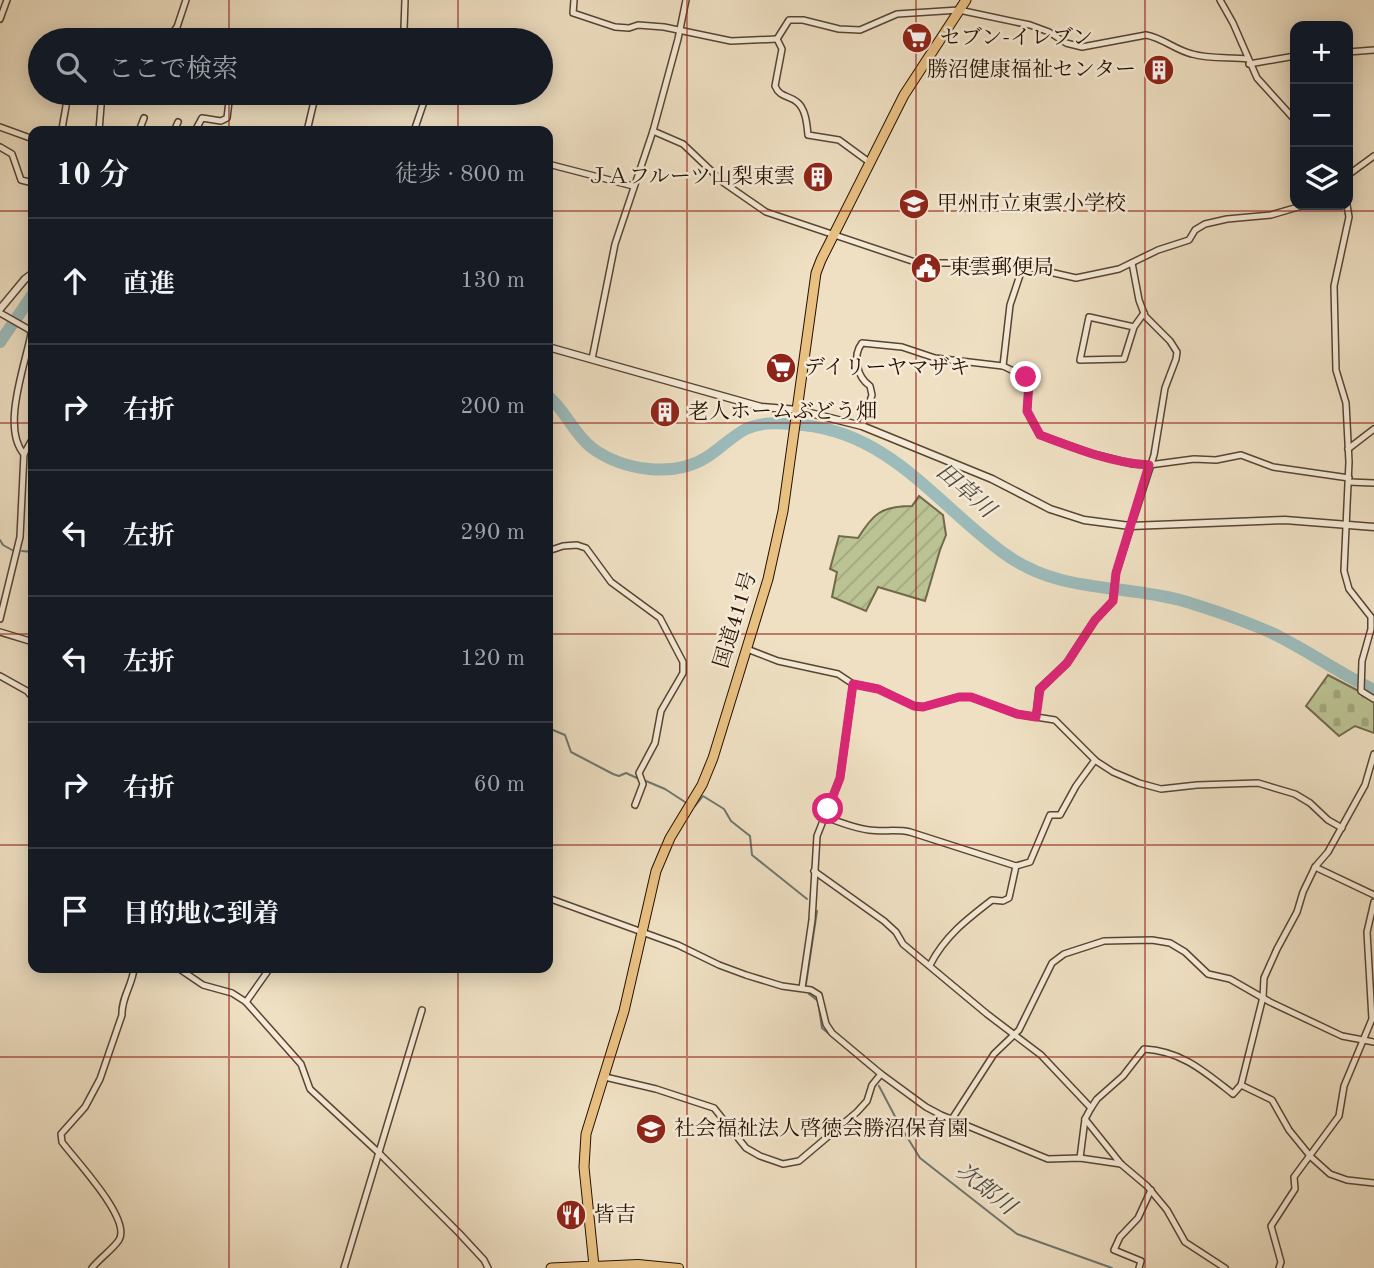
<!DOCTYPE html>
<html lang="ja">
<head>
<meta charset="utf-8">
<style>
  body { margin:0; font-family:"Old Standard TT","Noto Serif JP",serif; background:#242831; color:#f1f3f6 }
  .controls { position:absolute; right:21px; top:21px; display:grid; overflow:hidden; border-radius:14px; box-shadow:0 4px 18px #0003 }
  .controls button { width:63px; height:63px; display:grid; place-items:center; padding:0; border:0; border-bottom:2px solid #363941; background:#171b24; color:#f1f3f6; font:35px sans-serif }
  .stop { position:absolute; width:21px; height:21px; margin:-16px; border:5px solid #db2777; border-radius:50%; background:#fff }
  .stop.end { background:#db2777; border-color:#fff; box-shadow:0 2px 7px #0008 }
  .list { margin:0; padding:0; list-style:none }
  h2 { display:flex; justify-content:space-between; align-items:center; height:91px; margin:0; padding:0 28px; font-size:30px }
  h2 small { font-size:23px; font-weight:400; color:#9ea1a6 }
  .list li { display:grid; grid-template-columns:46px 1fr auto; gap:21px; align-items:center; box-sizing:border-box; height:126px; padding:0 28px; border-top:2px solid #363941 }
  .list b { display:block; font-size:26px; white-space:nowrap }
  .list em { font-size:23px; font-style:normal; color:#9ea1a6 }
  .icon { flex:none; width:38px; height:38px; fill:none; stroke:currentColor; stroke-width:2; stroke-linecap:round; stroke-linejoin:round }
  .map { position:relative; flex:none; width:1374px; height:1268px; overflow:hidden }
  .search { position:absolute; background:#171b24; box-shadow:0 4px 18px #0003; left:28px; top:28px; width:525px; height:77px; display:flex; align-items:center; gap:18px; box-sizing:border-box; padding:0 24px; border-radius:38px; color:#9ea1a6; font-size:26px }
  .panel { position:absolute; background:#171b24; box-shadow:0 4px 18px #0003; left:28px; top:126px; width:525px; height:847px; border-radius:14px }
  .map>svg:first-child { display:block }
  .cemetery { fill:url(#cemetery-stones); stroke:#70694a; stroke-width:2 }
  .garden { fill:url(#garden-furrows); stroke:#70694a; stroke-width:2 }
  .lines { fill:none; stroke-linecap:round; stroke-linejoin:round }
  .stream { stroke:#6d7770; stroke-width:2 }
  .river { stroke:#9cbbbb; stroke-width:12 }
  .minor-casing { stroke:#584431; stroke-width:8 }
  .tertiary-casing { stroke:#584431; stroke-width:9 }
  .primary-casing { stroke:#261000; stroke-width:10 }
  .trunk-casing { stroke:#261000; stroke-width:11 }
  .minor { stroke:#f5ebd8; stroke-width:5 }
  .tertiary { stroke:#f5ebd8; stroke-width:6 }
  .primary { stroke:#e8c082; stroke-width:8 }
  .trunk { stroke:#e8c082; stroke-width:9 }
  .route { stroke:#db2777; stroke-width:9 }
  .grid { fill:none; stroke:#8f2418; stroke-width:2; stroke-opacity:0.55 }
  .labels { text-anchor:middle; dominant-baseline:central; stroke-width:5; stroke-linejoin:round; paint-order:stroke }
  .poi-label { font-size:21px; fill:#261000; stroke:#f5ebd8; text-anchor:start }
  .street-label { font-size:21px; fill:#261000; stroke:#f5ebd8 }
  .water-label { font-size:23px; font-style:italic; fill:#4f4c41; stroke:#f5ebd8 }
</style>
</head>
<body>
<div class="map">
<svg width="1374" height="1268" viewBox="0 0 1374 1268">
  <defs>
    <pattern id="cemetery-stones" width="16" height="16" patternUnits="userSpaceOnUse" patternTransform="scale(1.75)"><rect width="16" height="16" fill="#bbc293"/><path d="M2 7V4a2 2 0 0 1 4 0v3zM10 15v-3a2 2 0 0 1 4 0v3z" fill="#a1a67d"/></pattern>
    <pattern id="garden-furrows" width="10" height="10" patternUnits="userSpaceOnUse" patternTransform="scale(1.75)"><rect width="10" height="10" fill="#bbc293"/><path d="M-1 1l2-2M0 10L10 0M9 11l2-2" fill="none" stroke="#a1a67d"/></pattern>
  </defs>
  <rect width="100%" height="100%" fill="#efe0c3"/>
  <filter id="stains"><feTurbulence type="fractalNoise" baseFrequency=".00286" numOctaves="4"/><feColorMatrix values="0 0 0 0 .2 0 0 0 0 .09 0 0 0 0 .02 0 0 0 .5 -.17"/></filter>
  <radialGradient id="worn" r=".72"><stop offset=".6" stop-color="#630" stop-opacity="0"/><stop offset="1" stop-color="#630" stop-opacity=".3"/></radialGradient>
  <polygon class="cemetery" points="1328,675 1374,699 1374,733 1355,726 1339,736 1306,706"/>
  <path class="garden" d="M919,496L943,515L946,535L940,550L925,601L878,587L866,611L832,597L837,572L830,569L839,536L858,538C873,514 881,506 912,506Z"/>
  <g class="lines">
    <g class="stream">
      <polyline points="0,540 3,545 12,550"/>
      <polyline points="22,551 33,552"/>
      <polyline points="548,728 565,735 571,752 613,774 619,776 626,773 637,778"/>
      <polyline points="646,781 665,789 685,802"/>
      <polyline points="695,806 703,796 724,809 731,821 750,836 752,855 807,899"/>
      <polyline points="806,984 817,911"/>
      <polyline points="809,994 818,1001 822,1028 871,1069"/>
      <polyline points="879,1086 899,1124 920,1158 1017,1234 1112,1268"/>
    </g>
    <g class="river">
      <polyline points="0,342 33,294"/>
      <path d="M548,396C566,411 573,433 592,448C624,471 674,478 707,457C720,449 732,436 746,429C762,421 785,423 803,425C892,434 938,506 1005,554C1062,595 1124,583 1187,602C1216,611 1245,621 1272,633C1307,650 1339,673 1374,690"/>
    </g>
    <g class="minor-casing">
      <g id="minor">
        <polyline points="405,0 404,29 407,34 427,40"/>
        <polyline points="574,0 573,13 615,27 629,28 638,25 664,27 731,41 777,39"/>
        <polyline points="1220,0 1233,23 1257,78 1295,120"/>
        <polyline points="0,19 7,0"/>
        <path d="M777,39L789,20H803L839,29L860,30L897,14L959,10L1030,25L1049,32L1066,43L1082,47L1146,35C1163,38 1175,50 1192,54C1209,59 1230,57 1248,59"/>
        <path d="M777,39L782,49L775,86C780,98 789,95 797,102C806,109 807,125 808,135L839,140L869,162"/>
        <polyline points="167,40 177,27 186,0"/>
        <polyline points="1348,52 1374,50"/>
        <polyline points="1249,64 1295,56"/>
        <polyline points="0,127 33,139"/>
        <path d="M62,131C63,118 67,108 67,94"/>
        <polyline points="99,131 102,93"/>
        <polyline points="139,131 144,118"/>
        <polyline points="174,131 178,122"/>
        <polyline points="195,131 202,118 221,121 227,118 230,93"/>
        <polyline points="307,131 316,93"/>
        <polyline points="414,131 427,93"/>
        <polyline points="653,131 683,144 724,183 766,212 918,263 1010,263 1076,278 1119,269 1158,250 1189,240 1195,230 1205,224 1227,219 1271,215 1305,205"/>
        <polyline points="0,147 12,154 21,180 33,183"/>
        <polyline points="548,164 633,186"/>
        <polyline points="1348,175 1374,156"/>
        <polyline points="1347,205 1349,217 1334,286 1336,370 1346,403 1349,462 1344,571 1349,589 1371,617 1371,629 1362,661 1361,691 1374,699"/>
        <polyline points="1132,263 1139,300 1145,316 1170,341 1177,352 1176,359 1165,388 1154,455 1116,573 1113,601 1095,620 1067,663 1039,689 1036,717 1055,720 1096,761 1113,772 1139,783 1161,789 1197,785 1258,783 1295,794 1310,803 1328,820 1342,828"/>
        <polyline points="1023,266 1010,305 1003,366 1026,377 1029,382 1027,411 1040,435 1093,454 1133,464 1149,465 1194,459 1216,460 1241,455 1273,467 1349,478"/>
        <path d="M0,313L30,330L31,334C25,366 1,428 24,454"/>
        <polyline points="1134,327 1089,317 1080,360 1124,359 1134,327 1144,313"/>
        <polyline points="592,359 615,244 653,131 678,39 686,0"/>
        <path d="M862,426L872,395L870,386C857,377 852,356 862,343L902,347L935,358L1003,366"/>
        <polyline points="1348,449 1374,429"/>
        <polyline points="1349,482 1374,483"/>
        <polyline points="548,551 563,546 577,545 586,548 611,582 660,618 683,662 683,673 661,711 655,743 639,773 643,784 635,805"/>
        <polyline points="0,619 20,537 24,454 33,438"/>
        <polyline points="0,632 33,642"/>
        <polyline points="747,649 778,661 838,674 853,684 879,689 914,706 923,707 959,697 971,697 1017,714 1036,717"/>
        <polyline points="0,676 27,691 33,698"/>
        <path d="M825,817C839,822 854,828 869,830C883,832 896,829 910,832L1016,866"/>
        <polyline points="1315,867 1374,895"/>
        <polyline points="814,871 884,921 896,932 903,944 987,1014 1041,1055 1091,1108"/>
        <polyline points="548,898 678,945 719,965 746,975 782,986 811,990 819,995 826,1024 832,1033 881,1074 926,1107 941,1115 1048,1159 1080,1158 1121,1164"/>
        <path d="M930,965C945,936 966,920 992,900L1003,901L1009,898L1016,866L1030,862L1050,815H1060L1076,786L1095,760"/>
        <polyline points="178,968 203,985 232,993 246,1002 301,1064 310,1089 379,1153 459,1233 484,1260 488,1268"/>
        <polyline points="802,988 812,920 817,836 840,778 853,684"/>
        <polyline points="246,1002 270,968"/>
        <polyline points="605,1077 656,1089 714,1108 746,1148 760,1156 783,1164 799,1161 857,1112 867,1101 872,1085 881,1074"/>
        <polyline points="1241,1085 1272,1100 1289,1130 1311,1157 1330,1174 1347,1180 1374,1183"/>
        <polyline points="952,1119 994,1054 1019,1030 1052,963 1064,954 1104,941 1152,940 1170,943 1185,952 1208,974 1230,979 1270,1002 1342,1036 1374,1042"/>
        <polyline points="1085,1119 1121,1164 1147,1186 1167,1210 1185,1242 1225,1268"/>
        <path d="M1080,1158L1085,1119L1091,1108L1097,1099L1123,1076L1144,1049C1182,1051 1205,1072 1233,1094L1241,1085L1263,997L1264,978L1277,949L1297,912L1303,892L1315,867L1328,852L1365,785L1374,754"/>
        <path d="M92,1268C100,1258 112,1250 119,1240C132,1219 75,1160 62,1142L61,1134L85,1107L100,1079L122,1015C121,998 133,984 134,968"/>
        <polyline points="344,1268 422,1010"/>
        <polyline points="1139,1268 1141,1261 1114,1250 1120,1237 1138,1218 1151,1190"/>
        <polyline points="1279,1268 1281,1262 1271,1226 1295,1189 1294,1177 1339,1116 1344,1086 1372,1019 1367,932 1374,902"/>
      </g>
    </g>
    <g class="tertiary-casing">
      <g id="tertiary">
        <polyline points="0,309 25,279 33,273"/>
        <polyline points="548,347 761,407 798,410 862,426 992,479 1050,509 1084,520 1130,526 1285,520 1374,527"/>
      </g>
    </g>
    <g class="primary-casing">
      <polyline id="primary" points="594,1266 638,1264 679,1268"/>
    </g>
    <g class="trunk-casing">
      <polyline id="trunk" points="551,1268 594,1266 584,1167 586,1134 624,1011 656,871 670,838 702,785 713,758 768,579 783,511 816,273 821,260 904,95 966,0"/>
    </g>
    <use href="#minor" class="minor"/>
    <use href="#tertiary" class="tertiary"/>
    <use href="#primary" class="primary"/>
    <use href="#trunk" class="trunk"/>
  </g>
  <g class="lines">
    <path class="route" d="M828,809L840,778L853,684L878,689L914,706L923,707L959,697H971L1017,714L1036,717L1040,689L1067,663L1095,620L1113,601L1116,573L1149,465C1112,463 1074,448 1040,435L1027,411L1029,382L1026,377"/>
  </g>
  <path class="grid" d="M229,0V40M458,0V40M687,0V1268M916,0V1268M1145,0V1268M229,93V131M458,93V131M0,211H33M548,211H1374M0,423H33M548,423H1374M0,634H33M548,634H1374M0,845H33M548,845H1374M229,968V1268M458,968V1268M0,1057H1374"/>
  <defs>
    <g id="supermarket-disc" transform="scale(1.575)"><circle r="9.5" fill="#8f2418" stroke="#f5ebd8"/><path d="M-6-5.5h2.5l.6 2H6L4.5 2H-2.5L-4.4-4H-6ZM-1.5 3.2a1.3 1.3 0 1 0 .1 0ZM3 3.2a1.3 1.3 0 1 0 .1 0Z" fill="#fff"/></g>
    <g id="building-disc" transform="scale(1.575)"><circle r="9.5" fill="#8f2418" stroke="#f5ebd8"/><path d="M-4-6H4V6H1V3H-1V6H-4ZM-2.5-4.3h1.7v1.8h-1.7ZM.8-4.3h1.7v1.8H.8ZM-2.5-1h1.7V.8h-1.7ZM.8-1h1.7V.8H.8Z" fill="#fff"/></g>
    <g id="school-disc" transform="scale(1.575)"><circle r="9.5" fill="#8f2418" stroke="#f5ebd8"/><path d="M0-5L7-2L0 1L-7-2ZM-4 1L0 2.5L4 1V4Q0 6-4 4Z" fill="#fff"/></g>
    <g id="civic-disc" transform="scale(1.575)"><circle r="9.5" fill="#8f2418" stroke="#f5ebd8"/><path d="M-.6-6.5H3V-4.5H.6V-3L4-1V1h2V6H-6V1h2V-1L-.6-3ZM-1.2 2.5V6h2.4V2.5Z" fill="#fff"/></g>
    <g id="restaurant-disc" transform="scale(1.575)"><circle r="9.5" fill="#8f2418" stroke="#f5ebd8"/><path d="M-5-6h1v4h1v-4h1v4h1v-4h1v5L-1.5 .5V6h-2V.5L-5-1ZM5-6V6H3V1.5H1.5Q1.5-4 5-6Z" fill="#fff"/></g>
  </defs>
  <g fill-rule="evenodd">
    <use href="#supermarket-disc" x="917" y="38"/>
    <use href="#building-disc" x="1159" y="70"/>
    <use href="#building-disc" x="818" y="177"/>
    <use href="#school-disc" x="914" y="204"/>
    <use href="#civic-disc" x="926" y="268"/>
    <use href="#supermarket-disc" x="781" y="368"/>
    <use href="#building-disc" x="665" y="412"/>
    <use href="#school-disc" x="651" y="1129"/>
    <use href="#restaurant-disc" x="571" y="1215"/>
  </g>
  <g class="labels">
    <g class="poi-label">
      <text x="940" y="38">セブン-イレブン</text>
      <text x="1136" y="70" text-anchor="end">勝沼健康福祉センター</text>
      <text x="795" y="177" text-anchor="end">ＪＡフルーツ山梨東雲</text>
      <text x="937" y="204">甲州市立東雲小学校</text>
      <text x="949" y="268">東雲郵便局</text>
      <text x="804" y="368">デイリーヤマザキ</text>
      <text x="688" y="412">老人ホームぶどう畑</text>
      <text x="674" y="1129">社会福祉法人啓徳会勝沼保育園</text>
      <text x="594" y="1215">皆吉</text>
    </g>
    <g class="street-label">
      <text transform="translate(736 620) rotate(-73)">国道411号</text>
    </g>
    <g class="water-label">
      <text transform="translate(965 491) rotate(41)">田草川</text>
      <text transform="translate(985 1189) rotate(38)">次郎川</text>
    </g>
  </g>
  <rect width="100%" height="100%" filter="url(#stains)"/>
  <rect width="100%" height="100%" fill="url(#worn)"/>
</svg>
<div class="controls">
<button>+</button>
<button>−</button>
<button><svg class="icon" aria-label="layers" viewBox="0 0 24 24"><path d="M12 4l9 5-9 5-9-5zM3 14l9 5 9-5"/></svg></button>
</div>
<div class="stop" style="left:828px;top:809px"></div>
<div class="stop end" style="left:1026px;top:377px"></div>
<div class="search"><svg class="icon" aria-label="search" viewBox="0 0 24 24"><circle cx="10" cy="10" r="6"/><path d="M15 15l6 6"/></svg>ここで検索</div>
<section class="panel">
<h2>10 分<small>徒歩 · 800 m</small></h2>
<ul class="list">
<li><svg class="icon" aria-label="ahead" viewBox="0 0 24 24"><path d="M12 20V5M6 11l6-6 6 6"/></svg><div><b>直進</b></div><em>130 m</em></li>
<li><svg class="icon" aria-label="right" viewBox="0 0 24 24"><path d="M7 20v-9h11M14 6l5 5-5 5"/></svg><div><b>右折</b></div><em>200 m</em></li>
<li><svg class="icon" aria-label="left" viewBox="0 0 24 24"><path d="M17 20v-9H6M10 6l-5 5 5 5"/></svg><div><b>左折</b></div><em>290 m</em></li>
<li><svg class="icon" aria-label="left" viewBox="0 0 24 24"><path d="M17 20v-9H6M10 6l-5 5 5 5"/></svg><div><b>左折</b></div><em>120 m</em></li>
<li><svg class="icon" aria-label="right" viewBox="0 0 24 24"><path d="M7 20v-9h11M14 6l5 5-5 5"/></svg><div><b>右折</b></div><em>60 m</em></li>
<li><svg class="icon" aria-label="arrive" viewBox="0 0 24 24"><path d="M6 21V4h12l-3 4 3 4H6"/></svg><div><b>目的地に到着</b></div></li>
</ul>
</section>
</div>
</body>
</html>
